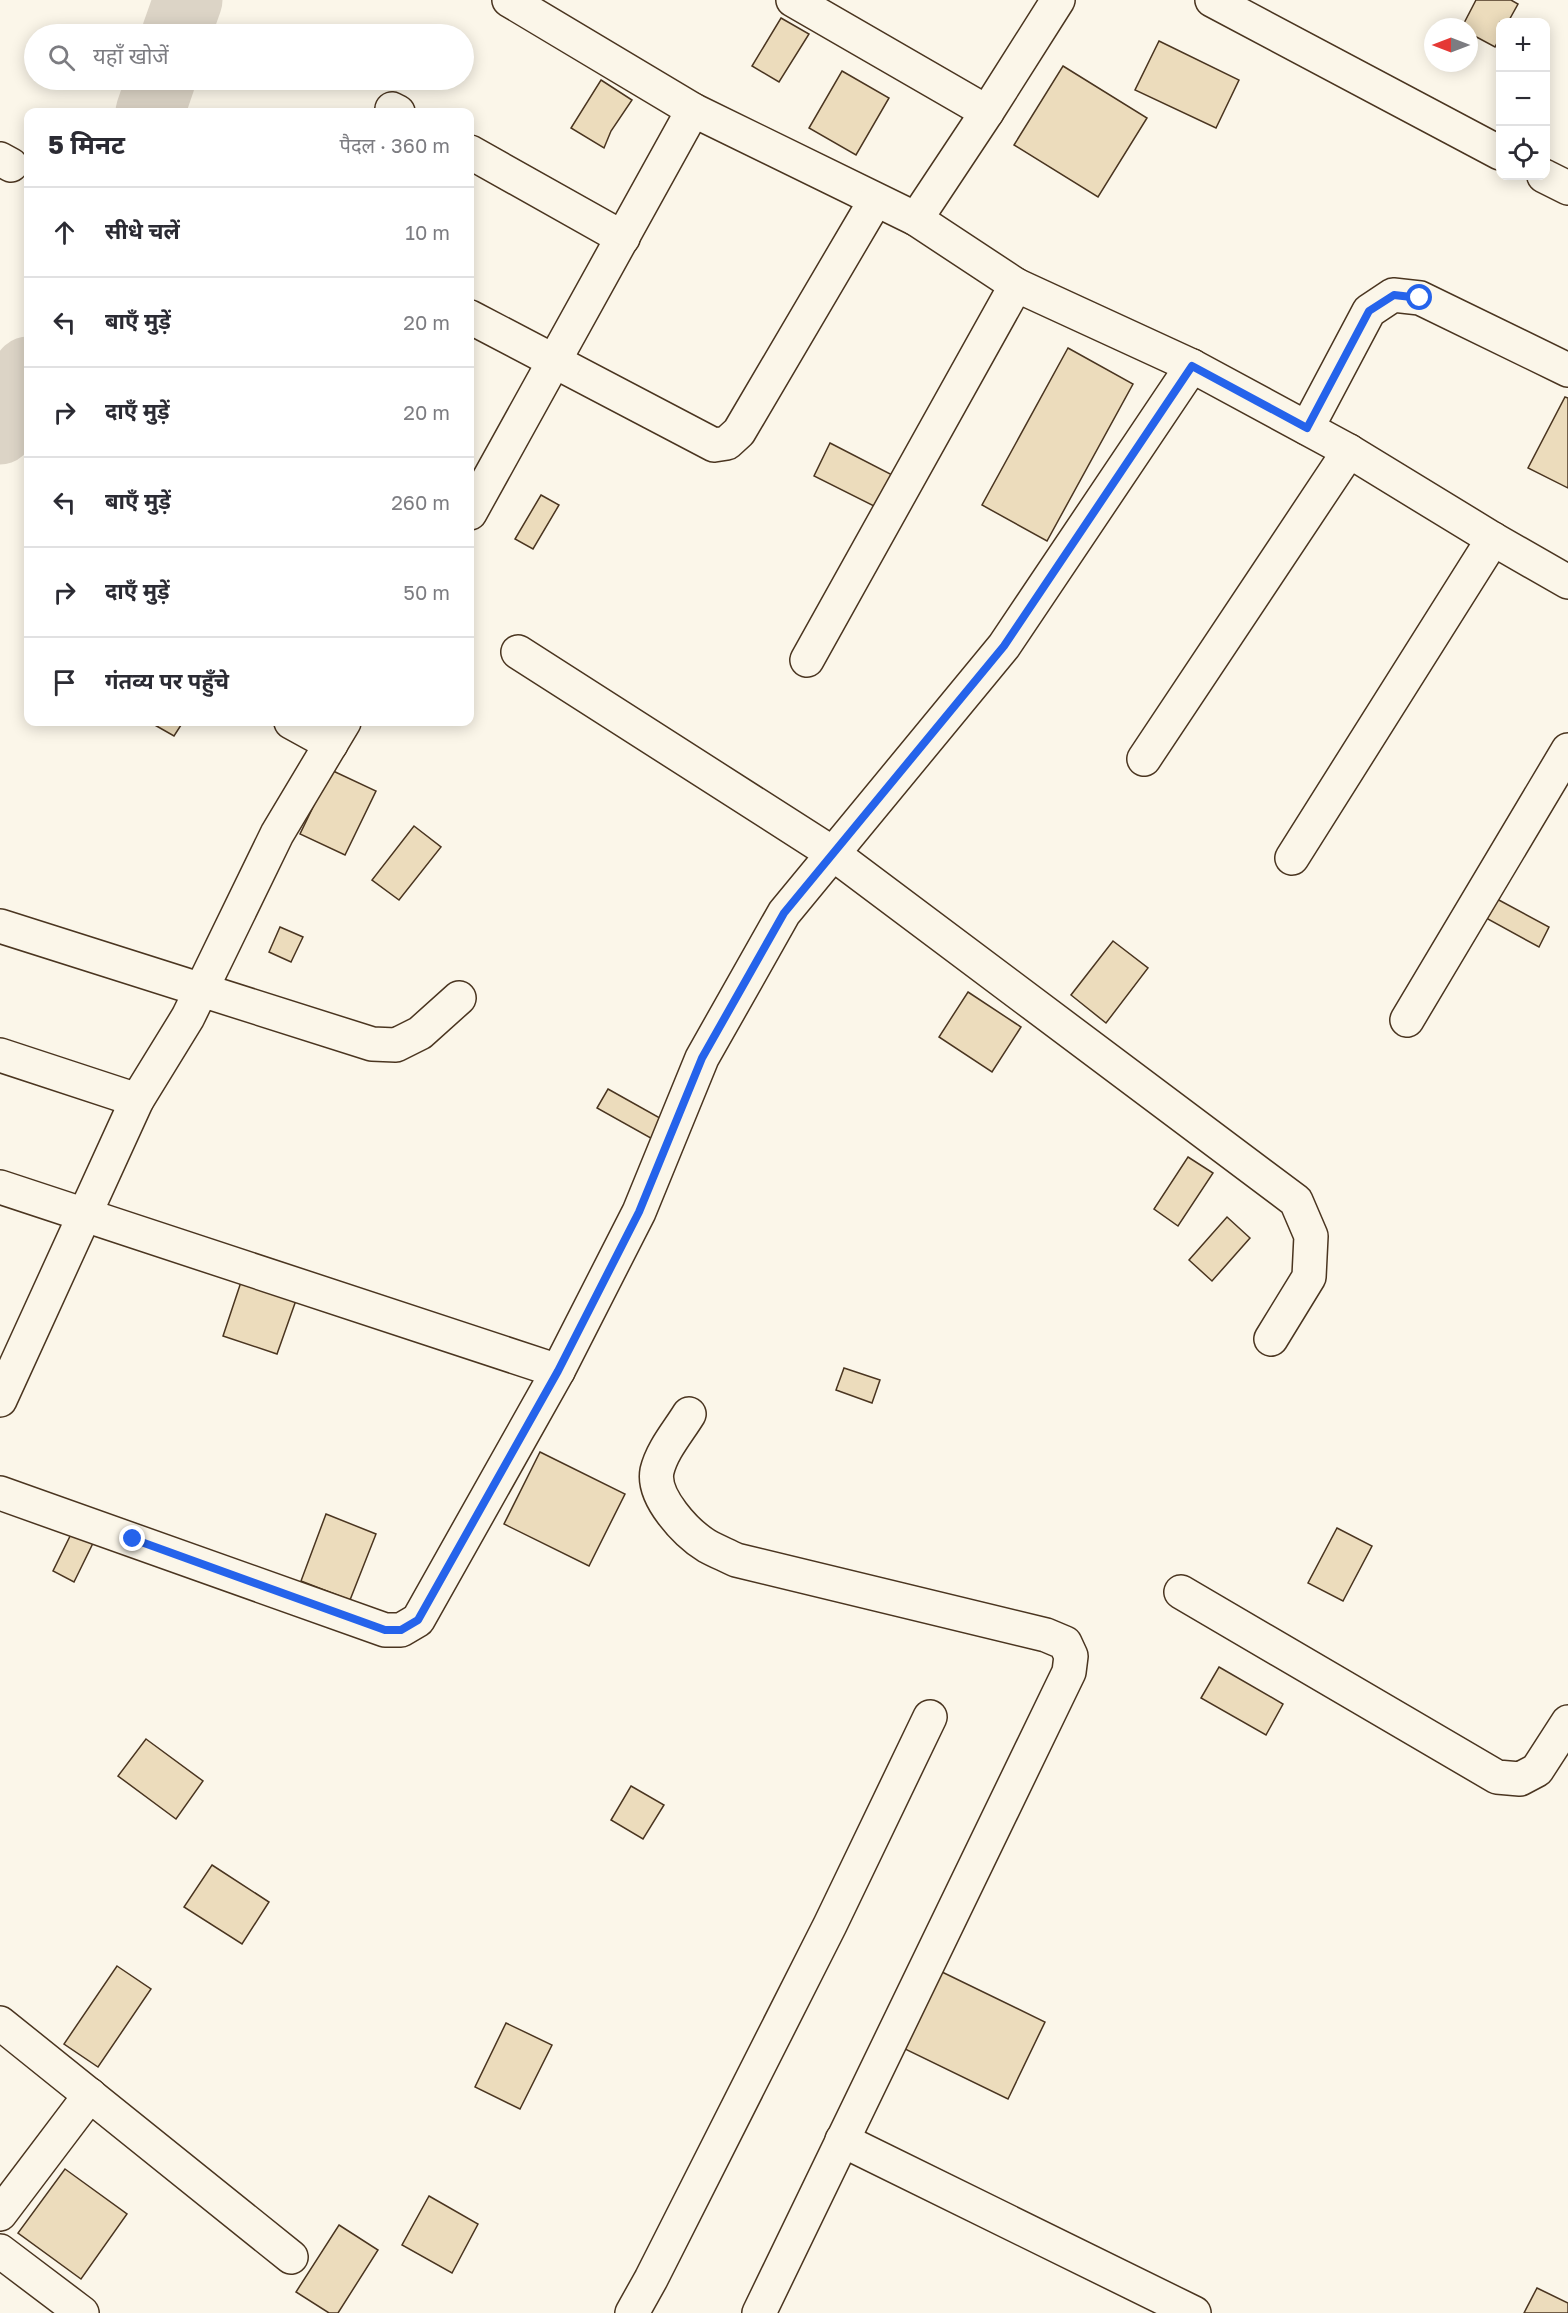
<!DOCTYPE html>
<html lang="hi">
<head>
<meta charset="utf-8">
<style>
  body { margin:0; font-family:"Golos Text","Noto Sans Devanagari",sans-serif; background:#f2f2f3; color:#2b2b33 }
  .controls { position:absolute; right:18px; top:18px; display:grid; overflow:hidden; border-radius:12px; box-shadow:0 3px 15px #0003 }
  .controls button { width:54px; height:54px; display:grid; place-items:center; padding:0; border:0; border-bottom:2px solid #e1e1e2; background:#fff; color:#2b2b33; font:30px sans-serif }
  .compass { position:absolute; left:1424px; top:18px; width:54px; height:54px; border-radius:50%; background:#fff; box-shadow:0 3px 15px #0003; rotate:270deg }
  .stop { position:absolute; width:18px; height:18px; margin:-14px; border:4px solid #2563eb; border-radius:50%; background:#fff }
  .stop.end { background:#2563eb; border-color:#fff; box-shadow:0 2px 6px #0008 }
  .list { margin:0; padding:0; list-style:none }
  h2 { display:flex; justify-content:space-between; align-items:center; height:78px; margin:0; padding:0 24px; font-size:26px }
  h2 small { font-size:20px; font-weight:400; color:#7c7c81 }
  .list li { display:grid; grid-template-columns:39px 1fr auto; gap:18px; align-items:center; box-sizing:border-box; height:90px; padding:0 24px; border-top:2px solid #e1e1e2 }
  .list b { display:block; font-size:22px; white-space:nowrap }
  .list em { font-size:20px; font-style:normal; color:#7c7c81 }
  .icon { flex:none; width:33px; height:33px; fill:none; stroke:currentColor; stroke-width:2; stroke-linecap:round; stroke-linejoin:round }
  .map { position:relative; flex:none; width:1568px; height:2313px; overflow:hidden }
  .search { position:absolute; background:#fff; box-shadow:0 3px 15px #0003; left:24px; top:24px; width:450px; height:66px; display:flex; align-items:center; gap:15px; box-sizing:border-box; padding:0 21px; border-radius:33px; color:#7c7c81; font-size:22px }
  .panel { position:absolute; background:#fff; box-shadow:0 3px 15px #0003; left:24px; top:108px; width:450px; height:618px; border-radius:12px }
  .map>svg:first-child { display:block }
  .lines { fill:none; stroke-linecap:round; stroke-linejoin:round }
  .river { stroke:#dcd4c6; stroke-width:69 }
  .building { fill:#ecdcbc; stroke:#4a3520; stroke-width:1.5 }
  .minor-casing { stroke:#4a3520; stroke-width:36 }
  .minor { stroke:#fbf6e9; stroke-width:33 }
  .route { stroke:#2563eb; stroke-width:8 }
</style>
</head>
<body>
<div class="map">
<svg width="1568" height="2313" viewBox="0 0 1568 2313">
  <rect width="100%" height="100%" fill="#fbf6e9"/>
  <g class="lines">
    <g class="river">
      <polyline points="176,34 188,0"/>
      <polyline points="150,112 161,80"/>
      <polyline points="0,430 28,371"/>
    </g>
  </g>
  <g class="building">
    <polygon points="1476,0 1511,0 1518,4 1508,22 1500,22 1500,37 1495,47 1469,33 1469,27 1462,27"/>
    <polygon points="781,18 809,34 779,82 752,66"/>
    <polygon points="1159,41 1239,80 1216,128 1135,90"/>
    <polygon points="1063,66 1147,118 1098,197 1014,145"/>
    <polygon points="842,71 889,98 856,155 809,128"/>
    <polygon points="601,80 632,100 611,131 604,148 571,128"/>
    <polygon points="1068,348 1133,384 1047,541 982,505"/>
    <polygon points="1565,397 1568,398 1568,488 1528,468"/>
    <polygon points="830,443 902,480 886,512 814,476"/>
    <polygon points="541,495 559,505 533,549 515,539"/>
    <polygon points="155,722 183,722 174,736 153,724"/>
    <polygon points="331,770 376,791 345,855 300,834"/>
    <polygon points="414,826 441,847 399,900 372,880"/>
    <polygon points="1497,899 1549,927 1539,947 1486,918"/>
    <polygon points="280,927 303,937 291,962 269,952"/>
    <polygon points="1113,941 1148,968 1106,1023 1071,995"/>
    <polygon points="968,992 1021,1027 992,1072 939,1037"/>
    <polygon points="608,1089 667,1122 656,1141 597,1108"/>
    <polygon points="1188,1157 1213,1173 1178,1226 1154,1209"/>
    <polygon points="1227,1217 1250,1238 1212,1281 1189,1260"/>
    <polygon points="245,1270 300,1289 277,1354 223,1336"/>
    <polygon points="844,1368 880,1380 872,1403 836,1390"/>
    <polygon points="540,1452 625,1494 589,1566 504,1524"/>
    <polygon points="326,1514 376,1534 350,1600 301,1581"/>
    <polygon points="75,1526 96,1537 74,1582 53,1571"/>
    <polygon points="1337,1528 1372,1546 1343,1601 1308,1583"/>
    <polygon points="1219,1667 1283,1704 1266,1735 1201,1698"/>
    <polygon points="146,1739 203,1781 176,1819 118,1776"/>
    <polygon points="631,1786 664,1805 643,1839 611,1820"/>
    <polygon points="212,1865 269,1902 242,1944 184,1907"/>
    <polygon points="117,1966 151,1989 98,2067 64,2044"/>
    <polygon points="942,1972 1045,2022 1008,2099 905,2049"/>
    <polygon points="506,2023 552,2045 520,2109 475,2087"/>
    <polygon points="65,2169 127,2214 81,2279 18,2233"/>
    <polygon points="429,2196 478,2224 452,2273 402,2245"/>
    <polygon points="339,2225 378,2250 338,2313 329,2313 296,2292"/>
    <polygon points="1537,2288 1568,2303 1568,2313 1524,2313"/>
  </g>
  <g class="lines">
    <g class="minor-casing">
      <g id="minor">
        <polyline points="509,0 693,110 916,219 1016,285 1192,366 1349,451 1493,539 1568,582"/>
        <polyline points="793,0 987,112"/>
        <polyline points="1212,0 1500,153"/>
        <polyline points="392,109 398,112"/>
        <polyline points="470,152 623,238"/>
        <polyline points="0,159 11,165"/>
        <polyline points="1544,176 1568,188"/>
        <polyline points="916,219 987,112 1058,0"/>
        <polyline points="470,317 714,445 727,443 739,432 875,201"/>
        <polyline points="1307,428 1369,311 1393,295 1420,298 1568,370"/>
        <polyline points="470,513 693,110"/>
        <polyline points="518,652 832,853 1296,1201 1311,1236 1309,1277 1271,1339"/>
        <polyline points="807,660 1016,285"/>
        <polyline points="291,722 331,744"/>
        <polyline points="1144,759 1349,451"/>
        <polyline points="1292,858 1493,539"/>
        <polyline points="0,926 372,1044 396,1045 420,1033 459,998"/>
        <polyline points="1407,1020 1568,750"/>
        <polyline points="0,1055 137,1100"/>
        <polyline points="0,1187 558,1371"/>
        <polyline points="0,1400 137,1100 188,1017 277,834 344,722"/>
        <path d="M689,1414C678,1432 662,1450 657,1471C652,1497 686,1533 707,1546C716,1551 726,1555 736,1560L1046,1635L1065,1643L1071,1656L1069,1672L759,2313"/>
        <polyline points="0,1493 385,1630 401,1630 418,1620 558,1371 639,1212 702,1058 784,913 1004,646 1192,366"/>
        <polyline points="1181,1592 1497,1777 1520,1779 1537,1770 1568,1722"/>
        <polyline points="0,2023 291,2257"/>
        <polyline points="842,2140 1194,2313"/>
        <polyline points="0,2214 90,2095"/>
        <polyline points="0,2251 82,2313"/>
        <polyline points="632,2313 651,2279 830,1925 930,1717"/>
      </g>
    </g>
    <use href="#minor" class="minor"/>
  </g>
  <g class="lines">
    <polyline class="route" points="133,1539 385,1630 401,1630 418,1620 558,1371 639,1212 702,1058 784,913 1004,646 1192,366 1307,428 1369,311 1394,295 1420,298"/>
  </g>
</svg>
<div class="controls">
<button>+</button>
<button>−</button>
<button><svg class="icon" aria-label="locate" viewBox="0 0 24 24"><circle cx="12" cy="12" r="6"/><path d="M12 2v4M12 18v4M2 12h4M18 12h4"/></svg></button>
</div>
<svg class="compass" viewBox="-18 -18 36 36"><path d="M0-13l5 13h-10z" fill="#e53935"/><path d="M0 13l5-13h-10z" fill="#7c7c81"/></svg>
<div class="stop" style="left:1420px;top:298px"></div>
<div class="stop end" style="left:133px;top:1539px"></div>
<div class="search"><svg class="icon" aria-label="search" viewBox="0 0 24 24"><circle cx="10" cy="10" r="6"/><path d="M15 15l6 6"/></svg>यहाँ खोजें</div>
<section class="panel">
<h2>5 मिनट<small>पैदल · 360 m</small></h2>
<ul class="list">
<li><svg class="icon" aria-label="ahead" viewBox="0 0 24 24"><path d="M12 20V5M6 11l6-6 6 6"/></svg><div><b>सीधे चलें</b></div><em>10 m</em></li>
<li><svg class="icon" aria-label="left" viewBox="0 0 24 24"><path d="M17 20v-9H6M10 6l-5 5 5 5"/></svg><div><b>बाएँ मुड़ें</b></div><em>20 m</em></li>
<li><svg class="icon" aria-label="right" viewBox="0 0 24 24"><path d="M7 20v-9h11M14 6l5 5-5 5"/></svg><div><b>दाएँ मुड़ें</b></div><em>20 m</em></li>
<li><svg class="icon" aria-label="left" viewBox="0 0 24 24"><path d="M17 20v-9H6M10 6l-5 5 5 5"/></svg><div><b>बाएँ मुड़ें</b></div><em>260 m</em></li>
<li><svg class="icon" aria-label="right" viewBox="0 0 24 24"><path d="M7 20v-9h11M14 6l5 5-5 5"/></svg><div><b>दाएँ मुड़ें</b></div><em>50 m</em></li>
<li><svg class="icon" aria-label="arrive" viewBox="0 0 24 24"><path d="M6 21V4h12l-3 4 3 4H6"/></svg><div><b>गंतव्य पर पहुँचे</b></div></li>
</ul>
</section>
</div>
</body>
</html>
